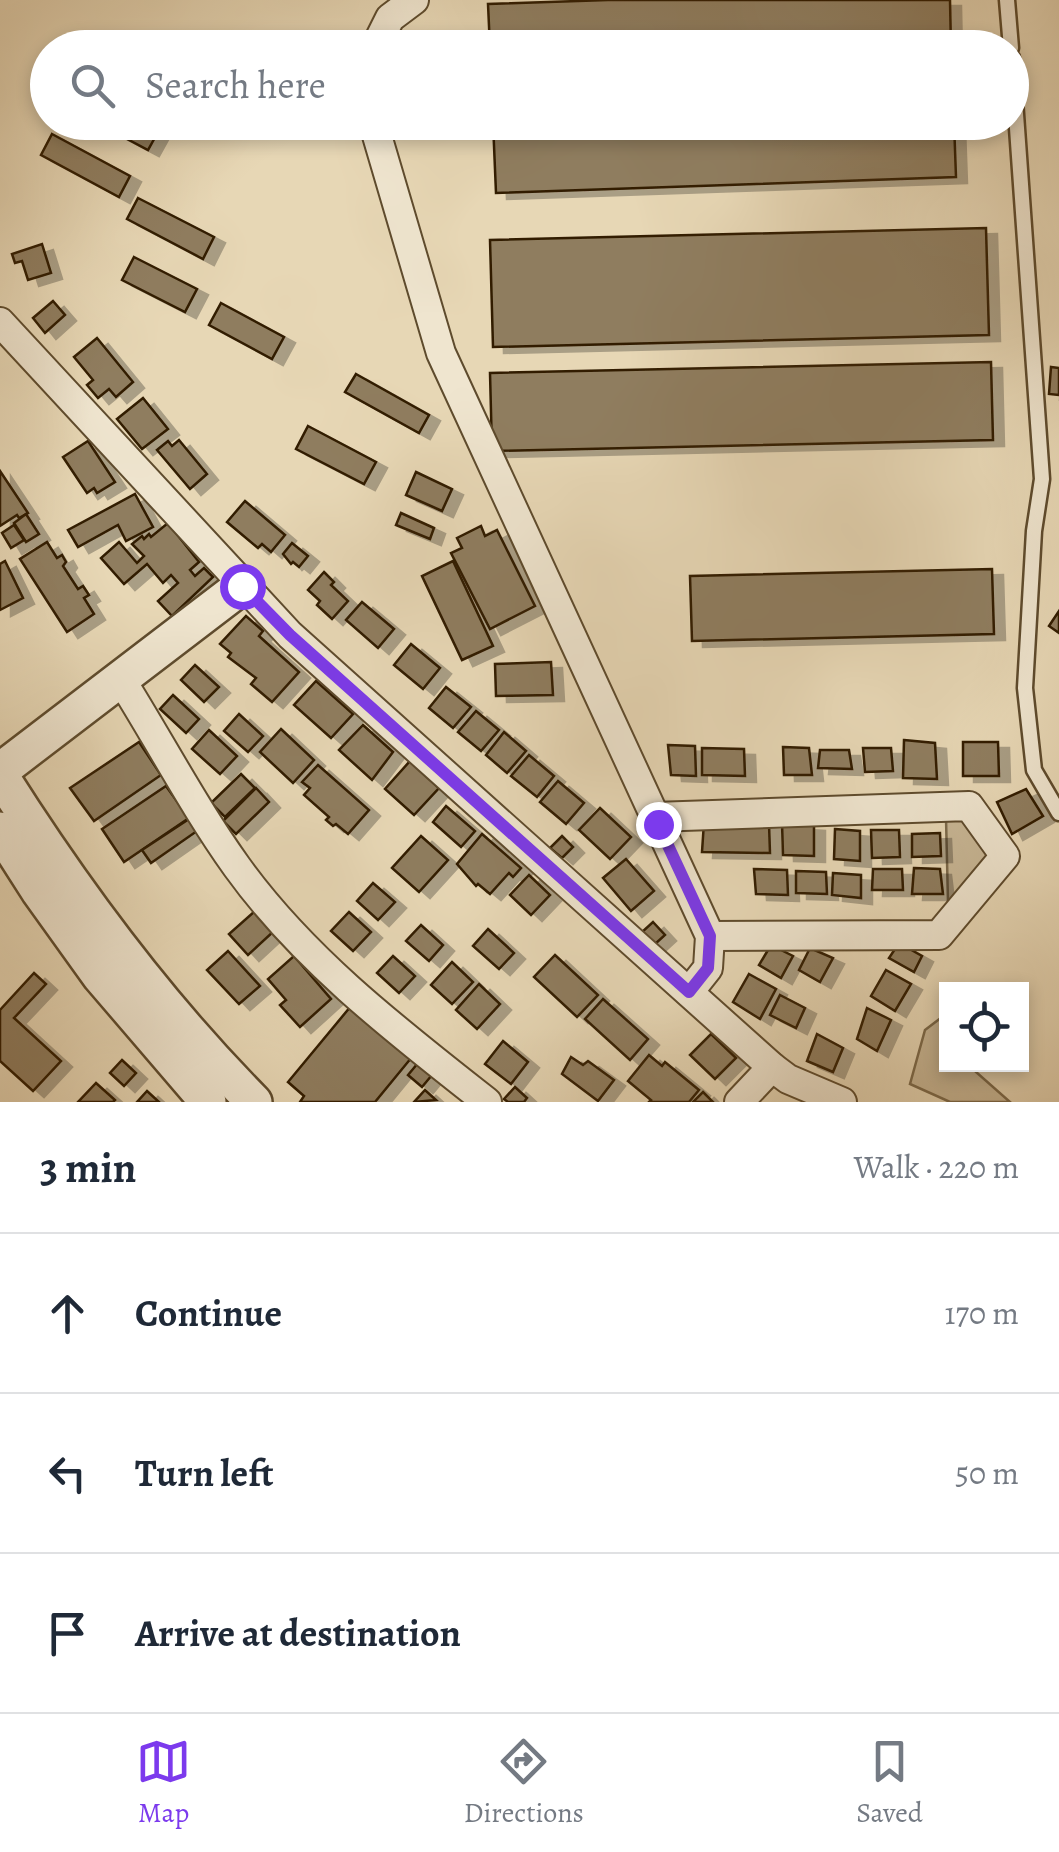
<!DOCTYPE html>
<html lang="en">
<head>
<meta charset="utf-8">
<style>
  body { margin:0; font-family:Alegreya,serif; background:#f2f2f3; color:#1f2937 }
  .controls { position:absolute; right:30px; bottom:30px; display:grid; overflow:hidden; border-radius:0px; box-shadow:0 5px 15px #0003 }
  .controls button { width:90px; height:90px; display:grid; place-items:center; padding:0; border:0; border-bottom:2px solid #e0e1e3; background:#fff; color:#1f2937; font:50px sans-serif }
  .stop { position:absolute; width:30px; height:30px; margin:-22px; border:8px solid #7c3aed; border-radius:50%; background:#fff }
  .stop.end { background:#7c3aed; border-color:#fff; box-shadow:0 2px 10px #0008 }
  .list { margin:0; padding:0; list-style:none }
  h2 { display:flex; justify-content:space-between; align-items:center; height:130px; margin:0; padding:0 40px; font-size:42px }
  h2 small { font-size:32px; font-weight:400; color:#747a83 }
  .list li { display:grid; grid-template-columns:65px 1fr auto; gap:30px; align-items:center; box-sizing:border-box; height:160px; padding:0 40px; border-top:2px solid #e0e1e3 }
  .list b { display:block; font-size:38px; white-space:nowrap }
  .list em { font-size:32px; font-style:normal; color:#747a83 }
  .icon { flex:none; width:55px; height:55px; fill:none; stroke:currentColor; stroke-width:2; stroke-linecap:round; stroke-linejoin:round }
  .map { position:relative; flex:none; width:1059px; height:1102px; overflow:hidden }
  .search { position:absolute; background:#fff; box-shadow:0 5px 15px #0003; left:30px; right:30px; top:30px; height:110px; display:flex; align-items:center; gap:25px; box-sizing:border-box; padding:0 35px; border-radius:55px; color:#747a83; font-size:38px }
  .sheet { height:610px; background:#fff }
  nav { display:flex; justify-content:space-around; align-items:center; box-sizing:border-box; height:140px; border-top:2px solid #e0e1e3; background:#fff; font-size:28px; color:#747a83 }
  nav a { display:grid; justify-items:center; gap:5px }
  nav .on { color:#7c3aed }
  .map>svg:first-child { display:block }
  .green { fill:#c8b796; stroke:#7c6a4b; stroke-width:2.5 }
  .building { fill:#8f7d5e; stroke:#301c00; stroke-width:2.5; filter:url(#shadow) }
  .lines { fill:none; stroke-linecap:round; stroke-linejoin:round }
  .service-casing { stroke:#5e4b2d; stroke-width:19 }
  .minor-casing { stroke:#5e4b2d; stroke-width:32 }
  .tertiary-casing { stroke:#5e4b2d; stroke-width:40 }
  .service { stroke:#efe5cf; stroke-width:14 }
  .minor { stroke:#efe5cf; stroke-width:28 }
  .tertiary { stroke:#efe5cf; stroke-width:35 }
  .route { stroke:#7c3aed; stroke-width:12 }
</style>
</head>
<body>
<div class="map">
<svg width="1059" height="1102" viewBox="0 0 1059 1102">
  <defs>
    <filter id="shadow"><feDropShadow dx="11" dy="6" stdDeviation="0" flood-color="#0004"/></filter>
  </defs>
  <rect width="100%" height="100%" fill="#e7d7b5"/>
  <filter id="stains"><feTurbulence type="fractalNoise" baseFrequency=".002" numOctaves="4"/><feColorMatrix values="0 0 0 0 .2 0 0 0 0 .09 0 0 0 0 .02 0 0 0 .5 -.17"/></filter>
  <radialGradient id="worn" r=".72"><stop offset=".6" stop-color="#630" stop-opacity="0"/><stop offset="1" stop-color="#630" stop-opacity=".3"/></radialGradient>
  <g class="green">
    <polygon points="965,816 990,855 948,902 946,818"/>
    <polygon points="946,1014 946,1064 980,1065 976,1072 1010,1102 950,1102 910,1084 925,1030"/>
  </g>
  <g class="building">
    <polygon points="608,0 950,0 951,48 490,48 488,4"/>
    <polygon points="95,122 141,122 158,132 148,150"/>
    <polygon points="493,122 954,122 956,177 496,193"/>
    <polygon points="52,134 130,176 119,197 41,155"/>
    <polygon points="138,198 214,237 203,259 127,219"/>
    <polygon points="986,228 989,335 493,347 490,240"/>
    <polygon points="42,244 51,273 28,280 22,261 15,263 12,254"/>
    <polygon points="134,257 197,289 185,312 122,280"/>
    <polygon points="53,301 65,315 45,333 33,318"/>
    <polygon points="221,303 284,337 272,359 209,325"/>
    <polygon points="97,338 133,382 116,397 109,389 98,398 87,385 93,380 74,357"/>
    <polygon points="991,362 993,440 492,451 490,373"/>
    <polygon points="1051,367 1059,368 1059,395 1049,394"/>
    <polygon points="356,374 429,415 419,433 345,392"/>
    <polygon points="143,398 168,429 142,449 117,419"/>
    <polygon points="308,426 376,462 364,484 296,449"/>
    <polygon points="179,440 207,474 190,489 157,450 168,441 172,446"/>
    <polygon points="88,441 115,482 97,493 94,488 87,493 63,457"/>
    <polygon points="0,471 28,513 19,518 17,515 0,526"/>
    <polygon points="416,472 452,489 442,511 406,495"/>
    <polygon points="135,494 153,527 126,541 118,525 78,547 68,530"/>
    <polygon points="245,501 285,535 271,552 262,544 258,548 227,522"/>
    <polygon points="401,513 434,528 430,539 396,525"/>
    <polygon points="26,514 39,534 26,542 14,523"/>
    <polygon points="168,523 199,562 190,570 195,576 204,568 213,577 172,616 158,601 178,583 171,575 163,583 147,564 124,584 101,558 119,542 137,563 144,556 132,544 142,536 144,539 149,534 151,537"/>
    <polygon points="14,525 24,540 11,548 2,533"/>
    <polygon points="481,526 485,536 497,530 535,606 490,629 451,553 462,548 457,538"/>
    <polygon points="47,542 57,558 62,555 66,562 63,566 78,589 83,586 89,595 84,598 94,614 67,632 20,559"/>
    <polygon points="292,543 308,556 299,567 293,562 291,564 283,554"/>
    <polygon points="5,561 23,598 0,610 0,564"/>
    <polygon points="453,561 493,646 462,660 422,576"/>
    <polygon points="992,569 994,634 692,641 690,576"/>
    <polygon points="324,572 334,582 331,585 348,601 332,619 317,605 320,601 308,590"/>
    <polygon points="362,602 394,629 378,648 346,620"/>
    <polygon points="1059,611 1059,633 1049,626"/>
    <polygon points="246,616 263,631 259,636 299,672 272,702 251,684 256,678 228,657 231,653 220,644"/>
    <polygon points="411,644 440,668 423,689 394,665"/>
    <polygon points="551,662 553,695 496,696 495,664"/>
    <polygon points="195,665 219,687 204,702 181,680"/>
    <polygon points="316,681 353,714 331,738 294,705"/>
    <polygon points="446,687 471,707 453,728 429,708"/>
    <polygon points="173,695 199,719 186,733 160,709"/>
    <polygon points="476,711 499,730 481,751 458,732"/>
    <polygon points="239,714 263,736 248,752 224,731"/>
    <polygon points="363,725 393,752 372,780 339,750"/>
    <polygon points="281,729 314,760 293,783 260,752"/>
    <polygon points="209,730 237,756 220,774 192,749"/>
    <polygon points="504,732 526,751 507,773 486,755"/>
    <polygon points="904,740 935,743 937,779 903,778"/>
    <polygon points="139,742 161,775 94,821 70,788"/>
    <polygon points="963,742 998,742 999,776 963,776"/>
    <polygon points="668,745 695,746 696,776 671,775"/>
    <polygon points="783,747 809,748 812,775 784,775"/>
    <polygon points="702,748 744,749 745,776 702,775"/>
    <polygon points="863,748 891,748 893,771 865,772"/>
    <polygon points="820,750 849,750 852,769 818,768"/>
    <polygon points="529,755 554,776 537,797 511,776"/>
    <polygon points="410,761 439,788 414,815 385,789"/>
    <polygon points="318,765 369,810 348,834 336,824 333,826 326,820 329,817 304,795 310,788 302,782"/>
    <polygon points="241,774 255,788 225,817 211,803"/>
    <polygon points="558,781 584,803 566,824 540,802"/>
    <polygon points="166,786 189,818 124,862 102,829"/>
    <polygon points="256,788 269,802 236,834 223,821"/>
    <polygon points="1026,789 1043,816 1012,834 997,802"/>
    <polygon points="446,806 475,831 461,847 433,822"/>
    <polygon points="600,808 631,837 610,859 579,830"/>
    <polygon points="189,819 197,831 151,863 142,850"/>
    <polygon points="704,822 769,824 770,853 702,852"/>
    <polygon points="782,823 814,825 814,856 783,855"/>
    <polygon points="835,829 860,831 860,861 834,859"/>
    <polygon points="871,830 899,830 900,857 872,858"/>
    <polygon points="940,833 941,856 912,857 912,834"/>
    <polygon points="482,834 521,868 513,877 509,873 490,894 478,884 476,886 457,864"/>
    <polygon points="421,836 448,860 419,892 392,868"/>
    <polygon points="562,836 573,847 562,858 550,848"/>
    <polygon points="626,859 654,891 631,911 603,878"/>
    <polygon points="914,868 940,869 943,894 912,894"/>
    <polygon points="754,869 787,870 788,895 756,894"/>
    <polygon points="873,869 902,869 903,890 872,890"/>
    <polygon points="796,871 826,872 827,894 796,893"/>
    <polygon points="833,873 861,875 861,898 832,895"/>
    <polygon points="529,875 550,895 531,915 510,895"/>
    <polygon points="373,883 395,902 378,920 357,901"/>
    <polygon points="255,911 274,931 248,955 229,934"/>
    <polygon points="349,912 371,932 353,951 331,931"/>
    <polygon points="653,922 665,935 654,945 642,932"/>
    <polygon points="421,925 443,945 429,961 406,941"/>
    <polygon points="488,929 514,953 499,969 473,946"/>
    <polygon points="899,943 922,956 914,972 889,958"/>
    <polygon points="771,945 793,956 781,978 759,965"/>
    <polygon points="810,948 833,958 820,982 799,970"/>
    <polygon points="228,951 260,986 239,1004 207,970"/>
    <polygon points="555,955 598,995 577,1017 534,977"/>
    <polygon points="294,956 331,999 300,1027 280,1005 286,1000 268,979"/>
    <polygon points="393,956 415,976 399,993 377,973"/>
    <polygon points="452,962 473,982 452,1004 431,985"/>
    <polygon points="886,970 911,984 895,1011 871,996"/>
    <polygon points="34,973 46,984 14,1018 61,1061 33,1091 0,1061 0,1010"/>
    <polygon points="749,974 776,989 760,1019 733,1002"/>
    <polygon points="479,984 500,1004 477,1029 456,1010"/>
    <polygon points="780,995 805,1008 796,1028 770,1015"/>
    <polygon points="603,999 648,1039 630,1060 585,1019"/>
    <polygon points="351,1006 412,1057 375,1102 300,1102 304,1096 288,1082"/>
    <polygon points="867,1008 891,1020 877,1051 857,1039"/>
    <polygon points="711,1034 736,1058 715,1079 690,1055"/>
    <polygon points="817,1034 843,1048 833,1072 807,1061"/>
    <polygon points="503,1041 528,1062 511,1084 485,1064"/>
    <polygon points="649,1055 662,1066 665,1062 699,1090 689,1102 649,1102 651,1100 628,1081"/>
    <polygon points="571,1057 583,1065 588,1061 614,1080 598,1101 562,1074"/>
    <polygon points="122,1060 136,1073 124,1086 110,1073"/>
    <polygon points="418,1063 432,1075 422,1087 408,1075"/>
    <polygon points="96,1083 115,1100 113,1102 78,1102"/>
    <polygon points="515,1087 527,1098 524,1102 508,1102 504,1099"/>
    <polygon points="425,1090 436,1100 414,1102"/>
    <polygon points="147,1091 159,1102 137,1102"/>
    <polygon points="703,1092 713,1102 693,1102"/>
  </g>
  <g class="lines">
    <g class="service-casing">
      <g id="service">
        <polyline points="1007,0 1011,48"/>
        <polyline points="1012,58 1042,479 1034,531 1025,688 1034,770 1059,813"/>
      </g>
    </g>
    <g class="minor-casing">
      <g id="minor">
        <polyline points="375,48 390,18 414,0"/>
        <polyline points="373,122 441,353 710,936 708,968 689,992"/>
        <polyline points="0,322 290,635 772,1067 788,1079 842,1102"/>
        <path d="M120,678C159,740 194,807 237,867C304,960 398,1032 487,1102"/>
        <polyline points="654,817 969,806 1005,856 939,935 710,936"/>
        <polyline points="739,1102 772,1067"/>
      </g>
    </g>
    <g class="tertiary-casing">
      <g id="tertiary">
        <polyline points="0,771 242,586"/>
        <path d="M0,775C74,892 156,1003 254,1102"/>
        <polyline points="0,830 39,891 100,976 208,1102"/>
      </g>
    </g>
    <use href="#service" class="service"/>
    <use href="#minor" class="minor"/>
    <use href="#tertiary" class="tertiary"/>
  </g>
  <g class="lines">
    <polyline class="route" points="242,586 290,635 689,992 708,968 710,936 658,824"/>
  </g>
  <rect width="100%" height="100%" filter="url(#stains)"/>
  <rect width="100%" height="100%" fill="url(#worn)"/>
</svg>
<div class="controls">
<button><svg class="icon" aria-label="locate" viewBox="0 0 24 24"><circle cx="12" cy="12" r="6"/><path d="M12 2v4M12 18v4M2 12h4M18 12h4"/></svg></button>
</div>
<div class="stop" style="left:242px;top:586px"></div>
<div class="stop end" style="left:658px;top:824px"></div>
<div class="search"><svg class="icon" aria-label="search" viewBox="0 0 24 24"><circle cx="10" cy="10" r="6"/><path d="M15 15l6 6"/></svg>Search here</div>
</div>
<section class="sheet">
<h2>3 min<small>Walk · 220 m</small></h2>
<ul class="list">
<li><svg class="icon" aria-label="ahead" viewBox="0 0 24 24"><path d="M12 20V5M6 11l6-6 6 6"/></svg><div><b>Continue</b></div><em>170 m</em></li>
<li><svg class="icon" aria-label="left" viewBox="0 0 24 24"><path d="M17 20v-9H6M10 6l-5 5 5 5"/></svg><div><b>Turn left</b></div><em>50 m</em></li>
<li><svg class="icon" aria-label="arrive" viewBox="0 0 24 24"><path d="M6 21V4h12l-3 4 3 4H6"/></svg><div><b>Arrive at destination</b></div></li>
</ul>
</section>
<nav>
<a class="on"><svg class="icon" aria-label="map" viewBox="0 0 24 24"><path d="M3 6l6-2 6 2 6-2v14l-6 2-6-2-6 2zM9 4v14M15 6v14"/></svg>Map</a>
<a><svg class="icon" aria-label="directions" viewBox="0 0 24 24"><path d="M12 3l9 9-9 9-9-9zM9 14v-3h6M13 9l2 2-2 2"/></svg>Directions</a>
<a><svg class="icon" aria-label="saved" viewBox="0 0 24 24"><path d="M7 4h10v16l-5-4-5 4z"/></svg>Saved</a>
</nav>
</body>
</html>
